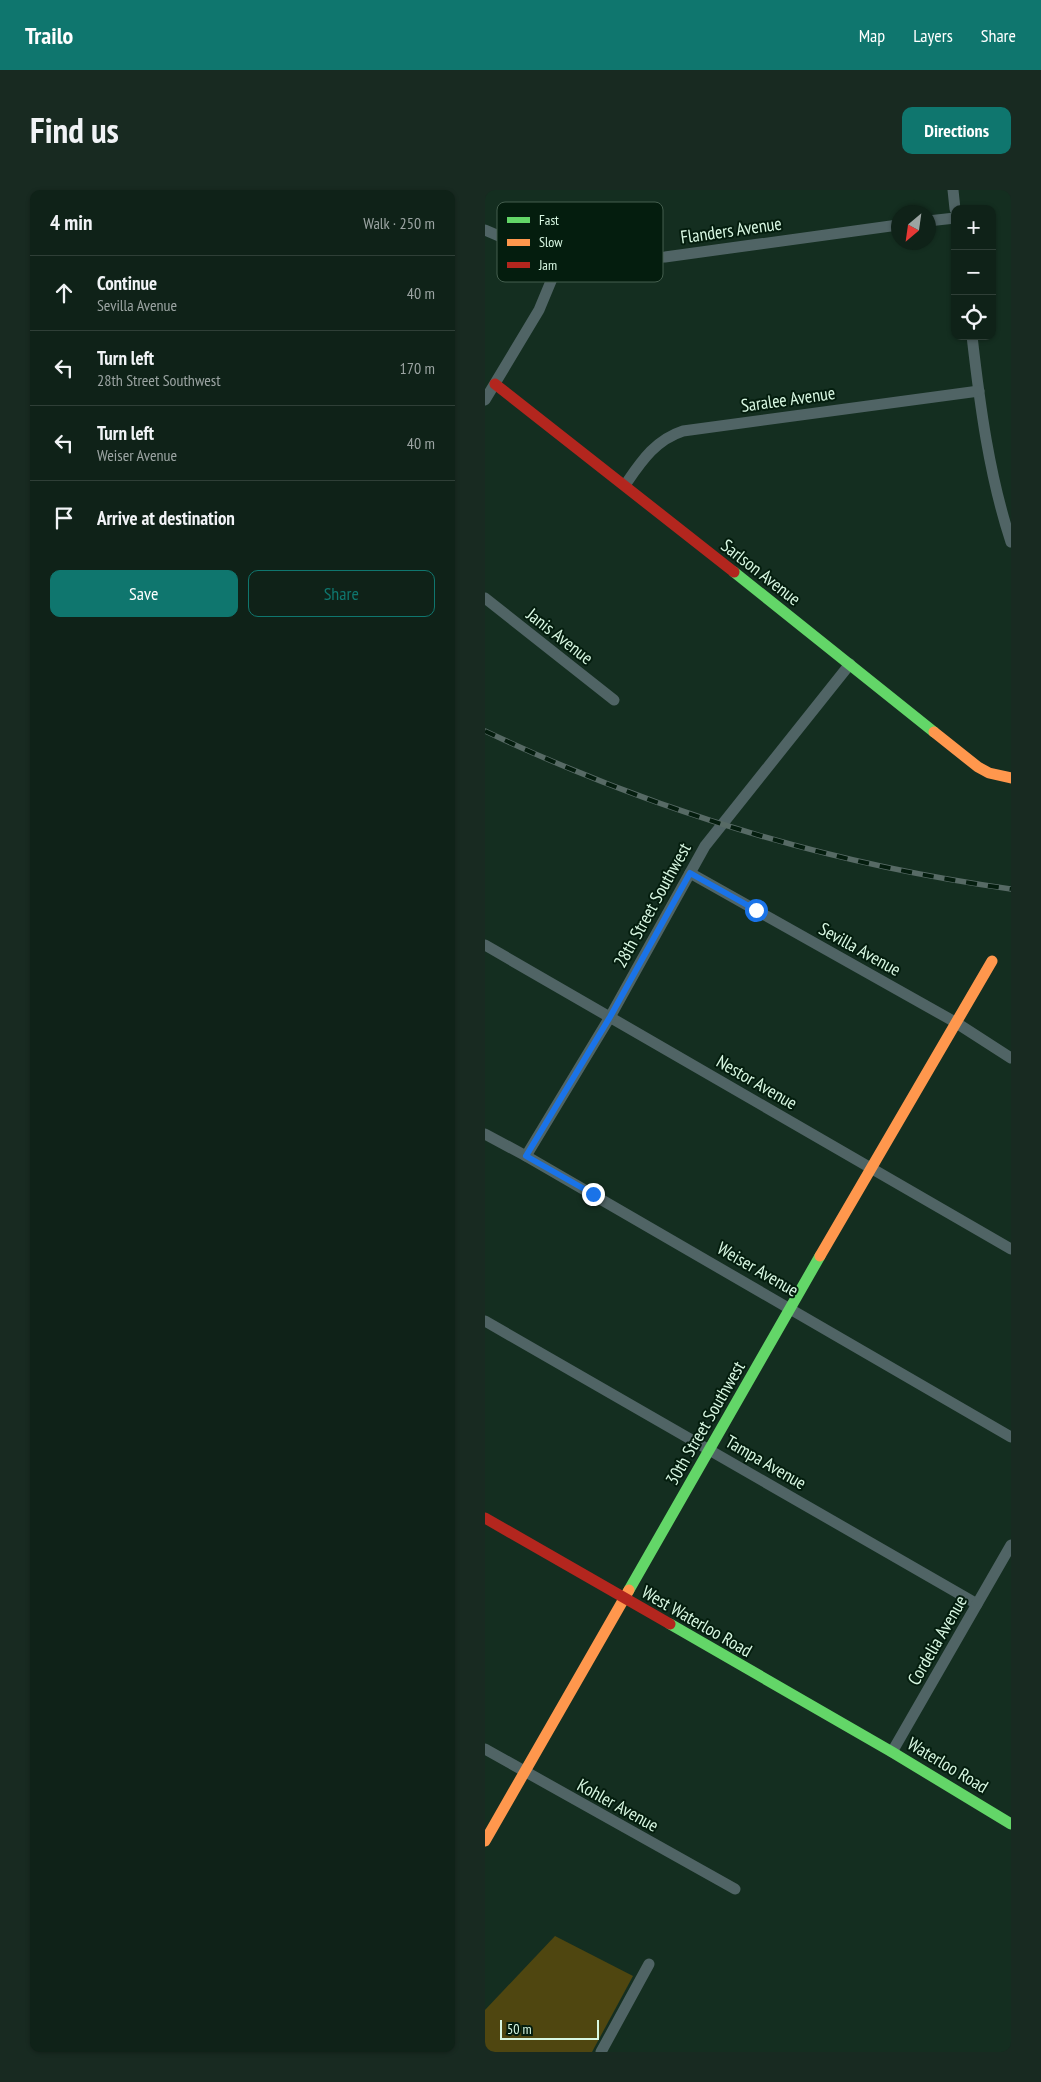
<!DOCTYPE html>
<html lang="en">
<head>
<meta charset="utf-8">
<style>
  body { margin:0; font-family:"PT Sans Narrow",sans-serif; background:#182a21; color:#f1f3f6 }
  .controls { position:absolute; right:15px; top:15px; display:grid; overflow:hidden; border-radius:10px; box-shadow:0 1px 4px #0004 }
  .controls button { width:45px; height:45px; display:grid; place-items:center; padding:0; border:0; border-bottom:1px solid #2f3f37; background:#0f2218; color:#f1f3f6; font:25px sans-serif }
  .compass { position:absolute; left:406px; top:15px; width:45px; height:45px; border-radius:50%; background:#0f2218; box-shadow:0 1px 4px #0004; rotate:209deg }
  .scale { position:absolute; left:15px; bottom:12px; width:99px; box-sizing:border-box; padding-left:5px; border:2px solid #d8f7e2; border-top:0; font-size:14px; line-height:18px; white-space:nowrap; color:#d8f7e2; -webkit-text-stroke:4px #041d0e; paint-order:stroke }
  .stop { position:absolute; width:15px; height:15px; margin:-11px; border:4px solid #1a73e8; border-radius:50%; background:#fff }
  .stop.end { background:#1a73e8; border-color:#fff; box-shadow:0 1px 5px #0008 }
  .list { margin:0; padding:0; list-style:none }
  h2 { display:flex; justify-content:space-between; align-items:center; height:65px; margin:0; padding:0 20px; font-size:21px }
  h2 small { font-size:16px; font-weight:400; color:#9ba4a2 }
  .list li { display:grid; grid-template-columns:32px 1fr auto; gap:15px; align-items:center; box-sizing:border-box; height:75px; padding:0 20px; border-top:1px solid #2f3f37 }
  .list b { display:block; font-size:19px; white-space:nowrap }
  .list p { margin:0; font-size:16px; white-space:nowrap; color:#9ba4a2 }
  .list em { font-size:16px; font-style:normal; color:#9ba4a2 }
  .actions { display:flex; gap:10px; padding:15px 20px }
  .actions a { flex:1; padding:11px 0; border:1px solid #0f766e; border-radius:10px; text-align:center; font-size:18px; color:#0f766e }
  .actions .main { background:#0f766e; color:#fff }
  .icon { flex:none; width:28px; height:28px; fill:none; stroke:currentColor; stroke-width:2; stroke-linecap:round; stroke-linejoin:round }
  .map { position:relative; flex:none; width:526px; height:1862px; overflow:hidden; border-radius:10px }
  header { display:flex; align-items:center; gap:30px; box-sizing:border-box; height:70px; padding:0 25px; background:#0f766e; color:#fff }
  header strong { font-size:24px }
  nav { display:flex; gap:28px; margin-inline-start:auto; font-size:18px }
  .intro { display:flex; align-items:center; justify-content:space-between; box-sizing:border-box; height:120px; padding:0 30px }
  h1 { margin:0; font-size:35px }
  .button { padding:12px 22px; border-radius:10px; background:#0f766e; color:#fff; font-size:18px; font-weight:700 }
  main { display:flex; gap:30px; padding:0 30px }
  aside { flex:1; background:#0f2218; border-radius:10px; box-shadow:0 1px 4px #0004 }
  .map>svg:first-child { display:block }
  .green { fill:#4f4610 }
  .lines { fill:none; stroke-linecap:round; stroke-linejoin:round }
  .street { stroke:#506465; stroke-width:11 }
  .fast { stroke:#63d668; stroke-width:11 }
  .slow { stroke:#ff974d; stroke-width:11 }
  .jam { stroke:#b3261e; stroke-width:11 }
  .rail-casing { stroke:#576a65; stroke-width:5.5 }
  .rail { stroke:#041d0e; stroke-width:4; stroke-dasharray:11; stroke-linecap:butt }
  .route { stroke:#1a73e8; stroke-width:6 }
  .labels { text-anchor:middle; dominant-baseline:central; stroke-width:4; stroke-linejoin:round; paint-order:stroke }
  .street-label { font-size:18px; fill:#d8f7e2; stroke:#041d0e }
  .key { fill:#041d0e; stroke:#445e4e; stroke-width:1 }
  .key-label { font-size:14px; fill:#d8f7e2 }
</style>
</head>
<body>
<header>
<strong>Trailo</strong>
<nav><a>Map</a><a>Layers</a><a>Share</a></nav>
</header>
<div class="intro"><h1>Find us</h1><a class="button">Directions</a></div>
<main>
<aside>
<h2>4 min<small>Walk · 250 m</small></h2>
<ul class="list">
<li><svg class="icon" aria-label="ahead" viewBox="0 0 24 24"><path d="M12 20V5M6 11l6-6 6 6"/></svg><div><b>Continue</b><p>Sevilla Avenue</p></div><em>40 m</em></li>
<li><svg class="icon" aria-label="left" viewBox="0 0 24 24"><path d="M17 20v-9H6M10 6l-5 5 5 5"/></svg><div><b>Turn left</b><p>28th Street Southwest</p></div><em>170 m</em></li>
<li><svg class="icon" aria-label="left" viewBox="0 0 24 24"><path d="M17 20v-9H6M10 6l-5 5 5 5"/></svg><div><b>Turn left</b><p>Weiser Avenue</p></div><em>40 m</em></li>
<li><svg class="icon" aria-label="arrive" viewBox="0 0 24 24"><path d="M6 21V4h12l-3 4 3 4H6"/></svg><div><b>Arrive at destination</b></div></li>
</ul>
<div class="actions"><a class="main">Save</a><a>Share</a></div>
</aside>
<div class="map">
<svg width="526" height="1862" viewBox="0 0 526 1862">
  <rect width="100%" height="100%" fill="#142e20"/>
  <polygon class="green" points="70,1746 148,1786 107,1862 0,1862 0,1820"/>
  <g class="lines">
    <g class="street">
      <polyline points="468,0 470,19"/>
      <polyline points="443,31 470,28"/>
      <polyline points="0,40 74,72 180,67 413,35"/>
      <path d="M487,146C495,216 504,285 526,352"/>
      <polyline points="0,210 54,120 74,72"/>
      <path d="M140,295C156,272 170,250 198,241L494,201"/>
      <polyline points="0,408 129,510"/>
      <polyline points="205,683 470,832 526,868"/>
      <polyline points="0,755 526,1059"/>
      <polyline points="0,944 41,966 526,1247"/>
      <polyline points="41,966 125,827 220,656 365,474"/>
      <polyline points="0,1131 492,1414"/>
      <polyline points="0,1559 250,1699"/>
      <polyline points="407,1562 526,1355"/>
      <polyline points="116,1862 164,1774"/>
    </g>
    <g class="fast">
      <polyline points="249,382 449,542"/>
      <polyline points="144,1400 335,1066"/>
      <polyline points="185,1434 407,1562 526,1634"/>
    </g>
    <g class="slow">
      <polyline points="449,542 493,577 504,583 526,588"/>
      <polyline points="335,1066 507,771"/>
      <polyline points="0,1651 144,1400"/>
    </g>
    <g class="jam">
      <polyline points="10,194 249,382"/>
      <polyline points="0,1328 185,1434"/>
    </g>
    <g class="rail-casing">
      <path id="rail" d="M0,541C167,620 343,674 526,699"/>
    </g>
    <use href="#rail" class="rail"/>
  </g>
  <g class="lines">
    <polyline class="route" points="108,1004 41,966 125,827 205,683 271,720"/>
  </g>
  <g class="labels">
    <g class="street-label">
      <text transform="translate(246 40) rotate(-8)">Flanders Avenue</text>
      <text transform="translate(303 209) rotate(-8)">Saralee Avenue</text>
      <text transform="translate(276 382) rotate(38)">Sarlson Avenue</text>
      <text transform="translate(75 446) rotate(38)">Janis Avenue</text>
      <text transform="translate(167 715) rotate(-61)">28th Street Southwest</text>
      <text transform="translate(375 759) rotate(29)">Sevilla Avenue</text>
      <text transform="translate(272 892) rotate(30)">Nestor Avenue</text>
      <text transform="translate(273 1079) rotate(30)">Weiser Avenue</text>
      <text transform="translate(220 1233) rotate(-60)">30th Street Southwest</text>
      <text transform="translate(281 1272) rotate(30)">Tampa Avenue</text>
      <text transform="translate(212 1431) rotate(30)">West Waterloo Road</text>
      <text transform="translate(452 1450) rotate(-60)">Cordelia Avenue</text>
      <text transform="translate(463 1575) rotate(31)">Waterloo Road</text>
      <text transform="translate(133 1615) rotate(29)">Kohler Avenue</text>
    </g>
  </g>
  <rect x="12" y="12" width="166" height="80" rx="8" class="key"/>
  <rect x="22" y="27" width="23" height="6" fill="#63d668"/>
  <rect x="22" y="49" width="23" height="7" fill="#ff974d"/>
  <rect x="22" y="72" width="23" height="6" fill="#b3261e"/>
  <g class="key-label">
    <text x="54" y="35">Fast</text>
    <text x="54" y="57">Slow</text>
    <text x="54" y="80">Jam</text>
  </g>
</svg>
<div class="controls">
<button>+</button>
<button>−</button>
<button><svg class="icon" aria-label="locate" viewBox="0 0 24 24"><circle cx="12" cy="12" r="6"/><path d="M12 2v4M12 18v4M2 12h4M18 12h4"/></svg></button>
</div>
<svg class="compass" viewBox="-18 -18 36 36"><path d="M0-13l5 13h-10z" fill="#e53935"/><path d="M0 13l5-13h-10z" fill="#9ba4a2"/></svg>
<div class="scale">50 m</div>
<div class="stop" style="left:271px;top:720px"></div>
<div class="stop end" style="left:108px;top:1004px"></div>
</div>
</main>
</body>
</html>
